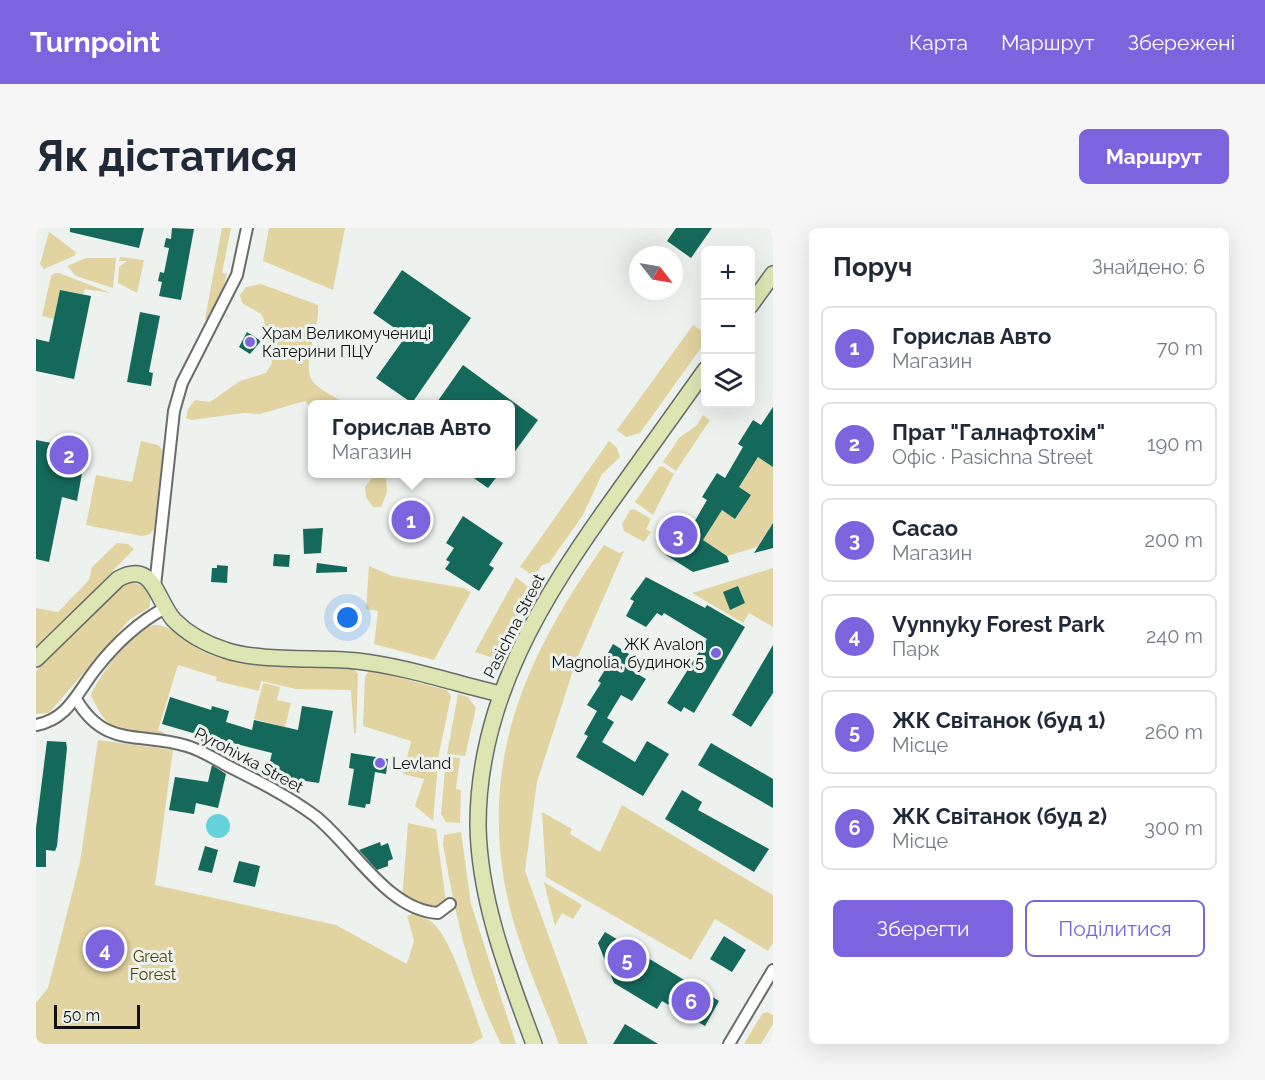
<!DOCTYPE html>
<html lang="uk">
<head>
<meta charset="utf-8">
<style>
  body { margin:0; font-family:Raleway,sans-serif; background:#f6f6f7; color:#1f2937 }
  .controls { position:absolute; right:18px; top:18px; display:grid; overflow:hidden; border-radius:9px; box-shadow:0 6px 24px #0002 }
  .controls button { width:54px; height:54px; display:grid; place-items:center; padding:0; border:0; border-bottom:2px solid #e0e1e3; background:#fff; color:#1f2937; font:30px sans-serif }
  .compass { position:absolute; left:593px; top:18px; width:54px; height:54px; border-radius:50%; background:#fff; box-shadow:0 6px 24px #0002; rotate:121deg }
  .scale { position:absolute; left:18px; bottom:15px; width:86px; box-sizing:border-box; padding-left:6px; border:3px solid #101211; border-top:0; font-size:16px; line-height:21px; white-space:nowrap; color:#101211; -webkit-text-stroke:4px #edf2ee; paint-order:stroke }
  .you { position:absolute; left:312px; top:390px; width:21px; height:21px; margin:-15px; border:4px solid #fff; border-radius:50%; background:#1a73e8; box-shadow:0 0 0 9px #1a73e833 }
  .badge { display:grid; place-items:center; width:39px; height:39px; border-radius:50%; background:#7c64df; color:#fff; font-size:20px; font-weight:700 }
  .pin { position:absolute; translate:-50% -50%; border:3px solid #fff; box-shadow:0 2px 6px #0006 }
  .popup { position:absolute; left:272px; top:172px; width:207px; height:78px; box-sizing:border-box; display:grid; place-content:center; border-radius:9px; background:#fff; filter:drop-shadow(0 2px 4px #0005); font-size:20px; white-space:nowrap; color:#747a83 }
  .popup b { font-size:22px; color:#1f2937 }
  .popup::after { content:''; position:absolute; left:50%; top:100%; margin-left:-12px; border:12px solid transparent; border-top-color:#fff }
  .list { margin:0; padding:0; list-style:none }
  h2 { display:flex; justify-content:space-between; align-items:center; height:78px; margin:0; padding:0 24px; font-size:26px }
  h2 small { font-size:20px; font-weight:400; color:#747a83 }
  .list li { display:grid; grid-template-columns:39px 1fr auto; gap:18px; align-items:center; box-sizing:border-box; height:84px; margin:0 12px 12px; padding:0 12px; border:2px solid #e0e1e3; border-radius:9px }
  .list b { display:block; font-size:22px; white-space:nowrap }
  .list p { margin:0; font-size:20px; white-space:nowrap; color:#747a83 }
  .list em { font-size:20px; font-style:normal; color:#747a83 }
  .actions { display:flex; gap:12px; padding:18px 24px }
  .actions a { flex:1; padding:14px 0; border:2px solid #7c64df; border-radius:9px; text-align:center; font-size:21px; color:#7c64df }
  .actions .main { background:#7c64df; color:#fff }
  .icon { flex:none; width:33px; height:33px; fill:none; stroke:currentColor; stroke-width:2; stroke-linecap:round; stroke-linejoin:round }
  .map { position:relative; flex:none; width:737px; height:816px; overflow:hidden; border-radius:9px }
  header { display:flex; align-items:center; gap:36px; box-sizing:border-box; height:84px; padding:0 30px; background:#7c64df; color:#fff }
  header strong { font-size:28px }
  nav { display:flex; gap:33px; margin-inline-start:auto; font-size:21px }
  .intro { display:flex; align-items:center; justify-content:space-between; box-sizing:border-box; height:144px; padding:0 36px }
  h1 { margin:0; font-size:42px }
  .button { padding:15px 27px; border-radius:9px; background:#7c64df; color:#fff; font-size:21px; font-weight:700 }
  main { display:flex; gap:36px; padding:0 36px }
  aside { flex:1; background:#fff; border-radius:9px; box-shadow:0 6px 24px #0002 }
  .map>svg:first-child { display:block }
  .green { fill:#e2d4a1 }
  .water { fill:#66d2de }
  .building { fill:#14695a }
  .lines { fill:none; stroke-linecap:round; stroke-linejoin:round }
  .street-casing { stroke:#696d69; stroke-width:14 }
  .secondary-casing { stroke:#696d69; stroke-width:18 }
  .street { stroke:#fff; stroke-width:10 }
  .secondary { stroke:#dde6b3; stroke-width:15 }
  .poi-dot { fill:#7c64df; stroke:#edf2ee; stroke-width:2 }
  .labels { text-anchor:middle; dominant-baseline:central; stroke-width:6; stroke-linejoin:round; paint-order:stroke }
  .poi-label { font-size:16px; fill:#101211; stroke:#edf2ee; text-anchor:start }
  .street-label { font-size:16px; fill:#101211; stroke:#edf2ee }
  .park-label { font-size:16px; fill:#524302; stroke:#edf2ee }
</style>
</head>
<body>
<header>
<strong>Turnpoint</strong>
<nav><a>Карта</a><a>Маршрут</a><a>Збережені</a></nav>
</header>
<div class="intro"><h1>Як дістатися</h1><a class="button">Маршрут</a></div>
<main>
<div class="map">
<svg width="737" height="816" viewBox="0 0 737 816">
  <rect width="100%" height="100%" fill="#edf2ee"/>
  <g class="green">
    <polygon points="186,0 195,0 186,45 191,46 184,70 171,92 169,91"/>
    <polygon points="233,0 309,0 297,62 227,33"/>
    <polygon points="13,4 40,24 38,28 8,41 4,36"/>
    <polygon points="84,29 108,32 101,65 82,55 83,39 91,33 83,33"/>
    <polygon points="50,30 80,30 77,60 40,48 31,38"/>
    <polygon points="19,45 23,45 75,65 49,61 47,66 24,62 18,91 6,88 15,48"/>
    <path d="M225,56L282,77C285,98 263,138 278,155C287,164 300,169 310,176H276V180L269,173L224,186L208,185L155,192L150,190L152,181L159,172L174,174L204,153L230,145L236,135L228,92L225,86L206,75L204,67L210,59Z"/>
    <polygon points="657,97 667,104 667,117 604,205 590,209 581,202"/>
    <polygon points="667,187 674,192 640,243 627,234 643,210 661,197"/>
    <polygon points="105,213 122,217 127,222 118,301 114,306 106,308 50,297 60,247 96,254"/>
    <polygon points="573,213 581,220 584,229 566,246 547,287 513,335 506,337 501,345 495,346 484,339"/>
    <polygon points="722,229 737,235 737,295 721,319 691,328 667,312 686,282 700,290 715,267 703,259"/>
    <polygon points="626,238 638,246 617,287 599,274 623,239"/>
    <polygon points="329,246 350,246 351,264 345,279 337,279 330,269 329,259 337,249"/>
    <polygon points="598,281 615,291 610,301 615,304 608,314 588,303 586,296 594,282"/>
    <polygon points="81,315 92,316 98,321 0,421 0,380 22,384 53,352 56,339"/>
    <path d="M568,317L583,325L588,323L540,433L501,554L489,643L552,816H523C503,763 477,708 468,652C446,521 495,421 568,317Z"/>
    <polygon points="333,338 356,348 428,360 435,364 398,432 338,416 342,383 330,381"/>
    <polygon points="737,340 737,399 713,385 707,395 656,365"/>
    <polygon points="480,349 492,359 485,370 486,378 460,428 454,429 439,424"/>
    <path d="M88,354C104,354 119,361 113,380L93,392L13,485L0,486V443Z"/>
    <path d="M118,397C137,396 152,418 170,425C215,443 270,438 318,441L322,446L320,504L318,506L315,462L260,461L225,453L223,463L180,453L181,449L142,437L122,502L129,505L126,510C86,503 73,508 55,467C63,448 98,399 118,397Z"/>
    <polygon points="334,442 411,462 415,468 403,526 397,593 379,578 388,551 367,546 375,513 327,498 329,448"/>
    <polygon points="227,455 244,459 241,472 255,475 249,499 218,491"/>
    <polygon points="422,466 432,469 440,480 429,528 411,526"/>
    <path d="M62,512L137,522L119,657L300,697L369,735H371L378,713L371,688L376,686C384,688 392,690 398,696C417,714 437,782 447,809L436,816H0V775L12,760L44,634Z"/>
    <polygon points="410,529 424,530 420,561 425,562 424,595 410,594 405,586"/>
    <polygon points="586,577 737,667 737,715 732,723 679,691 655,732 510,649 506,584 536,601 534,606 564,624"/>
    <polygon points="372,595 400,601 410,673 398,683 366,673"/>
    <path d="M425,604L435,676L480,816H465C433,753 419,685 407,616L408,607Z"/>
    <polygon points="508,654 546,677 537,691 526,685 519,698"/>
    <polygon points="731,784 737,787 737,796 725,816 708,816 726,786"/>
  </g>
  <circle class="water" cx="182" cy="598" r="12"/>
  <g class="building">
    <polygon points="34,0 108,0 103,20 34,4"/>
    <polygon points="136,0 158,1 145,72 123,68 126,54 122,53 124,44 128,45 133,20 128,19 130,10 135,11"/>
    <polygon points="640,0 676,0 655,30 631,13"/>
    <polygon points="366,42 435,90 376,175 340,150 370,108 337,85"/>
    <polygon points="24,62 55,68 38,151 0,143 0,111 13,114"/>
    <polygon points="104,84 124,88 113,144 117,145 115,158 91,154"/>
    <polygon points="211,104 225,113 214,126 203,119"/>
    <polygon points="427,137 502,192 474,230 474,177 399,177"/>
    <polygon points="737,179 737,239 722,229 703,259 715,267 699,291 686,282 667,312 691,328 693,334 657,344 630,327 647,300 653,303 671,272 666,269 681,245 689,250 707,219 702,216 717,192 725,197"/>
    <polygon points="0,212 36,219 32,242 46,245 41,273 26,269 13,334 0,331"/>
    <polygon points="432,246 463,246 452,260"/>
    <polygon points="427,288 467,315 453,337 458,340 443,363 409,341 414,334 410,332 418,320 410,315"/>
    <polygon points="737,295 737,320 718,325"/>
    <polygon points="287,300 285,325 268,326 267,301"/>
    <polygon points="238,326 254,327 253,339 237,338"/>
    <polygon points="281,335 311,339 311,344 280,345"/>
    <polygon points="181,337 192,338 191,355 175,354 176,340 181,340"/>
    <polygon points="610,349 669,380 671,377 709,399 658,485 648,479 645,484 631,475 671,411 628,385 626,388 621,385 610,399 590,388 598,373 594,371"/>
    <polygon points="702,358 709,375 694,382 687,364"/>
    <polygon points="577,416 593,426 588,438 610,451 596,473 585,467 571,490 578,494 566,514 599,534 611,513 633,526 607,568 540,529 552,508 548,506 561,483 551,477 565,455 562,453 572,437 567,434"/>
    <polygon points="737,417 737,465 715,499 696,487"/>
    <polygon points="134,469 175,482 176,478 193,483 190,494 216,502 218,492 262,502 266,478 297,483 283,555 249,550 247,558 230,549 236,525 185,512 183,519 165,513 167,508 126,496"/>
    <polygon points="11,513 30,514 31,520 21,618 19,623 10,622 10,639 0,639 0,600"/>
    <polygon points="675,515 737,551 737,580 662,537"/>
    <polygon points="315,525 352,531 350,546 339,544 334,576 330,576 329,580 312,577 318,541 313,540"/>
    <polygon points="176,537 190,546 182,580 160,575 158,586 133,582 139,549 172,554"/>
    <polygon points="646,562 666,574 662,582 733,621 718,644 629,591"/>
    <polygon points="344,614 345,618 352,615 357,631 352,633 352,638 341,642 323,622"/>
    <polygon points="169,618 182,622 176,645 162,642"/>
    <polygon points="203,633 224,638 219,659 197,654"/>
    <polygon points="569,704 683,773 669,798 626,773 621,781 578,755 562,715"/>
    <polygon points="688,708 710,722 696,744 674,731"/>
    <polygon points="589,796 622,816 577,816"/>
  </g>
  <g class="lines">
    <g class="street-casing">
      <g id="street">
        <polyline points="119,358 138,183 146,155 201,47 211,0"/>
        <path d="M40,471C70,522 104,503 151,518C165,522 179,531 192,538C222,553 252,568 279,588C317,618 351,682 402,685L414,676"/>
        <path d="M0,497C32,491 41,465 59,442C79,416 101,395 129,380"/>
        <polyline points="693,816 737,742"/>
      </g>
    </g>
    <g class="secondary-casing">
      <g id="secondary">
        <polyline points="714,78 737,46"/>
        <path d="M0,431L82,351C118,331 120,372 138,392C152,406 170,416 189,422C222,434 284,429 321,433C367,438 418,455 464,466"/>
        <path d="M498,816C472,746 443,672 442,597C442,471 507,369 577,271C608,228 639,184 670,141"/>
      </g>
    </g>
    <use href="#street" class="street"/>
    <use href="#secondary" class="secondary"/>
  </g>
  <g class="poi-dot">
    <circle cx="214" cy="114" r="6"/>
    <circle cx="680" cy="425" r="6"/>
    <circle cx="344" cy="535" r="6"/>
  </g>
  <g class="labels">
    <g class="poi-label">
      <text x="226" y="105">Храм Великомучениці<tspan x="226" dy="18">Катерини ПЦУ</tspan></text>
      <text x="668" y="416" text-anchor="end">ЖК Avalon<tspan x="668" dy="18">Magnolia, будинок 5</tspan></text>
      <text x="356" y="535">Levland</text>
    </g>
    <g class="street-label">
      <text transform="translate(478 398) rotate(-63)">Pasichna Street</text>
      <text transform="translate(213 532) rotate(28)">Pyrohivka Street</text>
    </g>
    <g class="park-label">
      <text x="117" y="728">Great<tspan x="117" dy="18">Forest</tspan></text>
    </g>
  </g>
</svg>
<div class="controls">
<button>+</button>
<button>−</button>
<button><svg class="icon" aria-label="layers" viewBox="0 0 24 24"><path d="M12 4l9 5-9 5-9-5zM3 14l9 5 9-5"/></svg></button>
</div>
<svg class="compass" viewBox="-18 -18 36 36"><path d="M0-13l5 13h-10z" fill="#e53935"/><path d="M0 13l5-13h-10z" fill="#747a83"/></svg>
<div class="scale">50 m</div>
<div class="you"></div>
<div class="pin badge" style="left:375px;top:292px">1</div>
<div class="popup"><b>Горислав Авто</b>Магазин</div>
<div class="pin badge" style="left:33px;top:227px">2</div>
<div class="pin badge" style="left:642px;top:307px">3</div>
<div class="pin badge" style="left:69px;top:721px">4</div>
<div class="pin badge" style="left:591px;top:731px">5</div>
<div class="pin badge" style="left:655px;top:773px">6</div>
</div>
<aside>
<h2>Поруч<small>Знайдено: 6</small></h2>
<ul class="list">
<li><span class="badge">1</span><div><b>Горислав Авто</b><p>Магазин</p></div><em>70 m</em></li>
<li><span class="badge">2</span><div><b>Прат &quot;Галнафтохім&quot;</b><p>Офіс · Pasichna Street</p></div><em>190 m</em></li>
<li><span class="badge">3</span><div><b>Cacao</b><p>Магазин</p></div><em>200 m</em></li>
<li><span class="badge">4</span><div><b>Vynnyky Forest Park</b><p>Парк</p></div><em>240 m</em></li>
<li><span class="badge">5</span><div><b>ЖК Світанок (буд 1)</b><p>Місце</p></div><em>260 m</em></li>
<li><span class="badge">6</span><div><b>ЖК Світанок (буд 2)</b><p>Місце</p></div><em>300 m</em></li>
</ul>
<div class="actions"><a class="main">Зберегти</a><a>Поділитися</a></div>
</aside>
</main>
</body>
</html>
